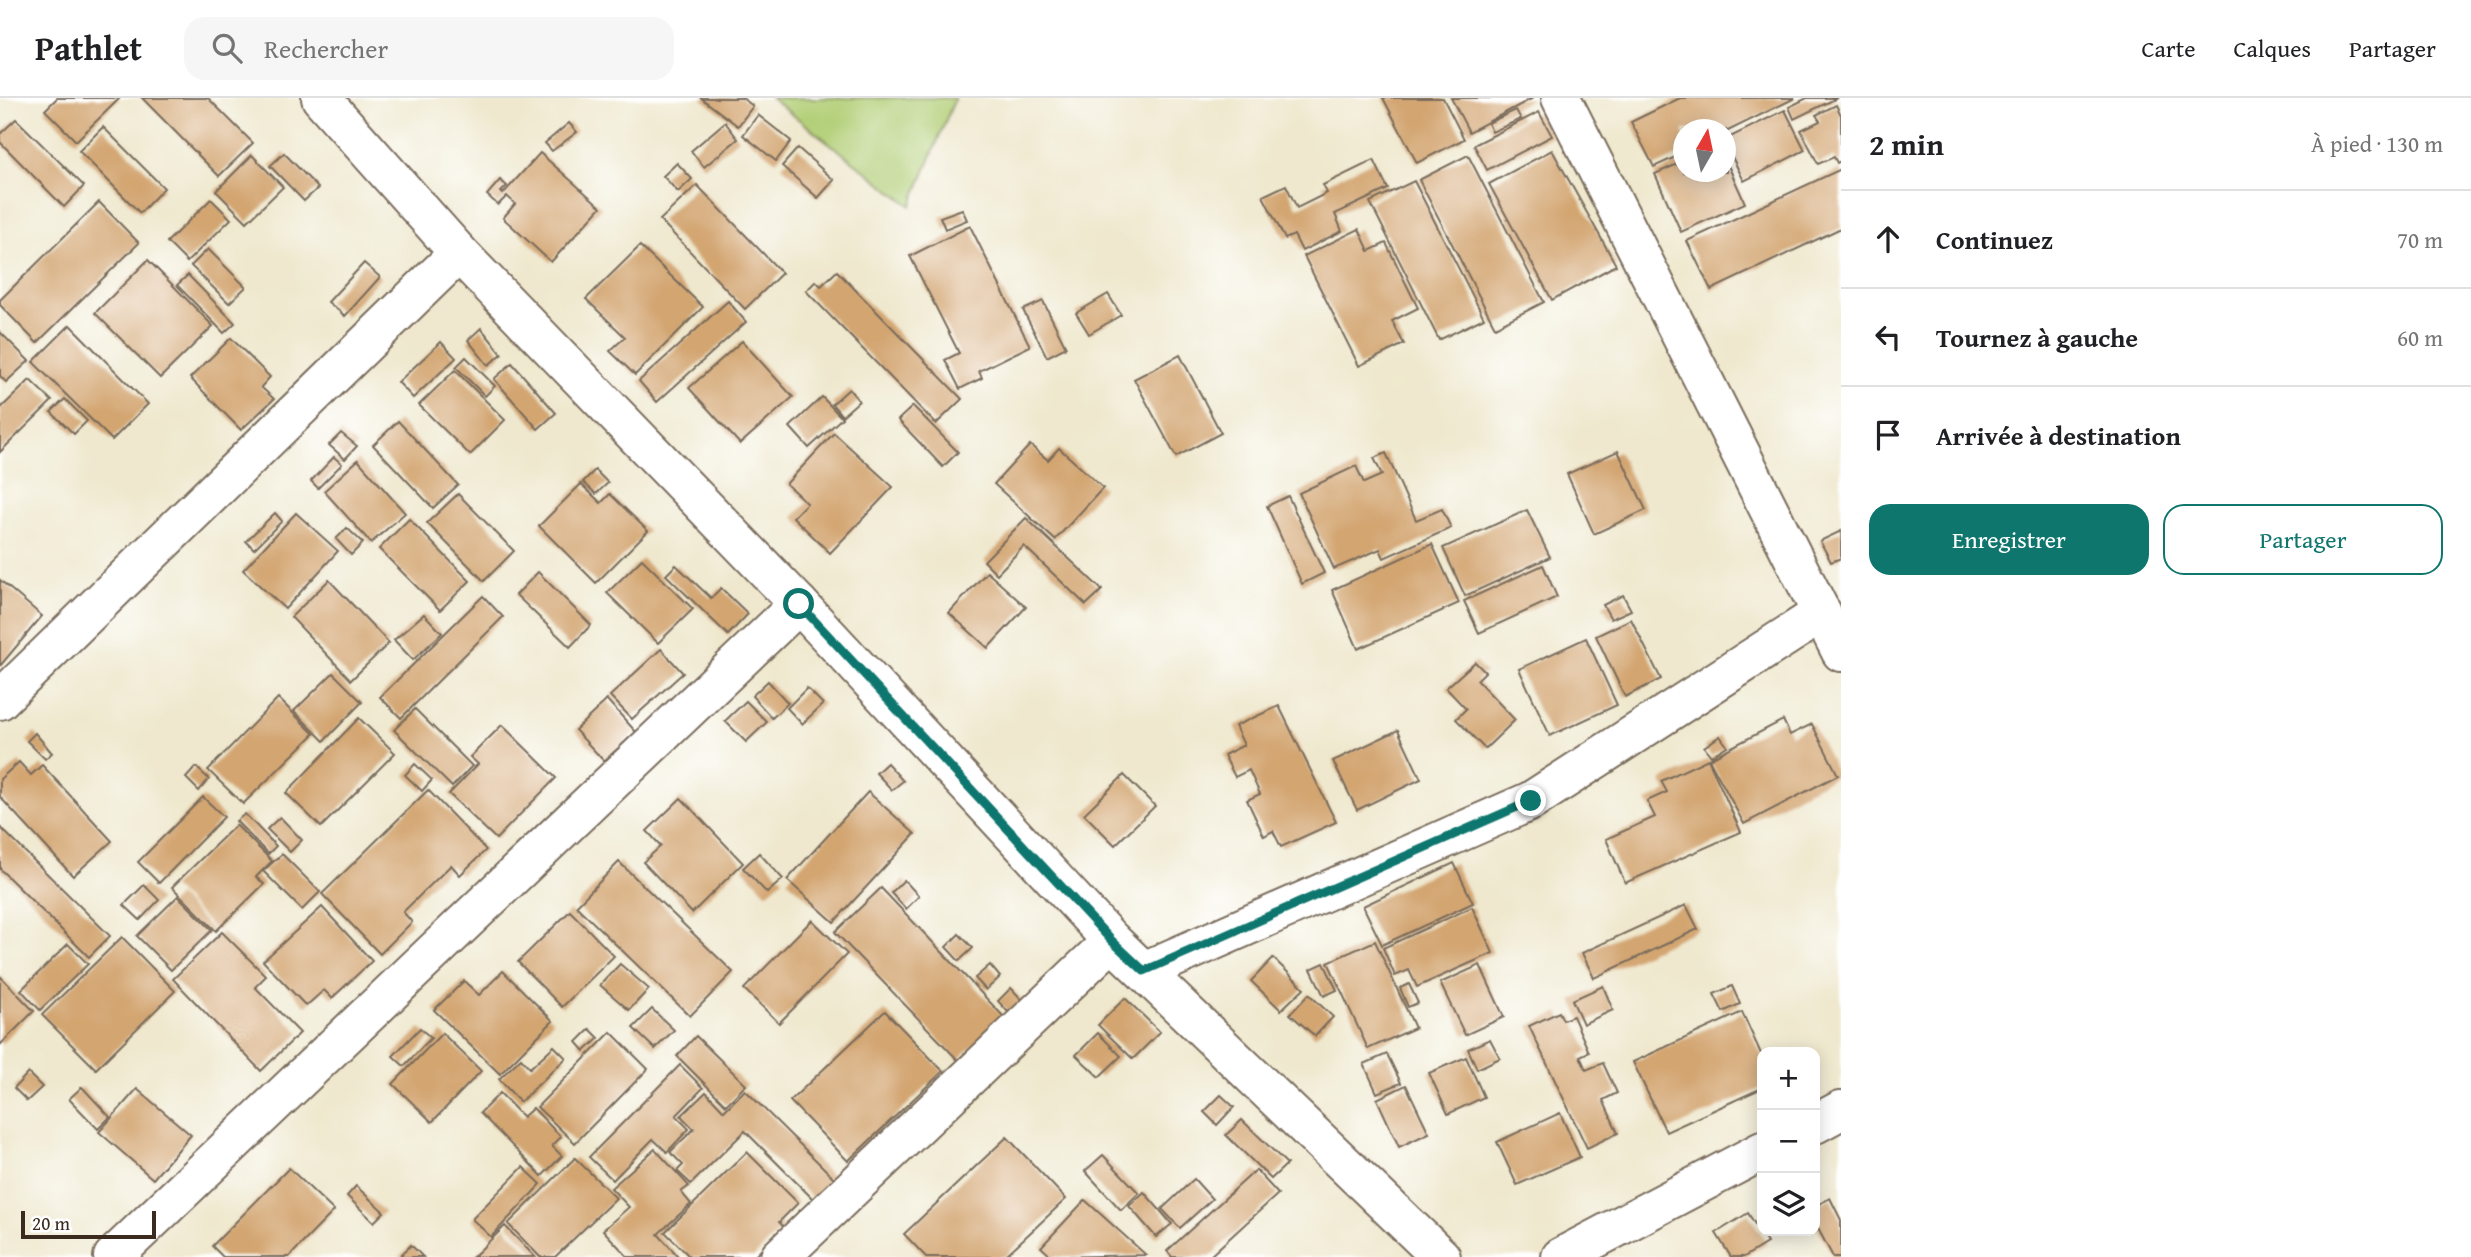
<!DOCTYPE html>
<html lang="fr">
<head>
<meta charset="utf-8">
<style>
  body { margin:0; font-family:"Gentium Book Plus",serif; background:#f6f6f6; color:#202124 }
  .controls { position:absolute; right:21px; bottom:21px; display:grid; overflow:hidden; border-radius:14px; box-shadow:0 4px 18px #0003 }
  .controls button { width:63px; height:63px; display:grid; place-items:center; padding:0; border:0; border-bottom:2px solid #e0e0e0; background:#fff; color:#202124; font:35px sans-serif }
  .compass { position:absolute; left:1673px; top:21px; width:63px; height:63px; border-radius:50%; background:#fff; box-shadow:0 4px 18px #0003; rotate:9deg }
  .scale { position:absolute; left:21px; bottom:18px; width:135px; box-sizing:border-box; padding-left:7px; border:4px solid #3b2a1e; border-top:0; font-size:19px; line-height:24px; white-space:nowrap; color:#3b2a1e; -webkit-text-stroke:5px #fff; paint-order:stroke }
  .stop { position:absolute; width:21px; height:21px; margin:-16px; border:5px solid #0f766e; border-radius:50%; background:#fff }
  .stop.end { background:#0f766e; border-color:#fff; box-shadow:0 2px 7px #0008 }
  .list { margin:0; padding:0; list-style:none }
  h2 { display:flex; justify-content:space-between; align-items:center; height:91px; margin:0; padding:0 28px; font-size:30px }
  h2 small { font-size:23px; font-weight:400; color:#757577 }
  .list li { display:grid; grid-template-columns:46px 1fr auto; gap:21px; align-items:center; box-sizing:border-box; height:98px; padding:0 28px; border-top:2px solid #e0e0e0 }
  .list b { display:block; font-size:26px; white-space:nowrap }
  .list em { font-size:23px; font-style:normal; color:#757577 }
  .actions { display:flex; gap:14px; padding:21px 28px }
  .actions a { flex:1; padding:16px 0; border:2px solid #0f766e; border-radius:21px; text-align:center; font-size:24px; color:#0f766e }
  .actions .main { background:#0f766e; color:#fff }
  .icon { flex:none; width:38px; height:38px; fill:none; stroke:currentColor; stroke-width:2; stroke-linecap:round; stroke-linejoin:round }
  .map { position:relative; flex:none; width:1841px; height:1159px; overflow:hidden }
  header { display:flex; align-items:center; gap:42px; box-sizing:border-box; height:98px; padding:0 35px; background:#fff; border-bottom:2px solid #e0e0e0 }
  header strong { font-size:33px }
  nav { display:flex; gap:38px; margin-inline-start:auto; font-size:24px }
  .search { width:490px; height:63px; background:#f6f6f6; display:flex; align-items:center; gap:18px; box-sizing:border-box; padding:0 24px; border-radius:21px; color:#757577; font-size:26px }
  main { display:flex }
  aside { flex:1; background:#fff }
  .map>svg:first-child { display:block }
  .green { fill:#b1ce75; stroke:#767c4a; stroke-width:2 }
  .building { fill:#d3a571 }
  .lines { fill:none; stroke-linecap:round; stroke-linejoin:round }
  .street-casing { stroke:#7a6c5c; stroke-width:42 }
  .street { stroke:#fff; stroke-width:38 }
  .route { stroke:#0f766e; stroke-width:9 }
</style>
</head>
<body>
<header>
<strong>Pathlet</strong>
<div class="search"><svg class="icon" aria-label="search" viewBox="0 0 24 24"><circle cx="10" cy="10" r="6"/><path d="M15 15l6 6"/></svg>Rechercher</div>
<nav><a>Carte</a><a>Calques</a><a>Partager</a></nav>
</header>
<main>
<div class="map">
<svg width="1841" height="1159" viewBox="0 0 1841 1159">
  <rect width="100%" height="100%" fill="#fff"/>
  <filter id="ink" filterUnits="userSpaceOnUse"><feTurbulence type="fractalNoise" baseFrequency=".0143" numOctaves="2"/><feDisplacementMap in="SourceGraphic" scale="14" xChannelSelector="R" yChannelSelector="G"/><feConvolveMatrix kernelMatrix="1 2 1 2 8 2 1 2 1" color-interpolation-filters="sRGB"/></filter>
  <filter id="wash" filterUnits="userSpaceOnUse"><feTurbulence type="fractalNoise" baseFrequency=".00686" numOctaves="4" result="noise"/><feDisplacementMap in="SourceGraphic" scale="28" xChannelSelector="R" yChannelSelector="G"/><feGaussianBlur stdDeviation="1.57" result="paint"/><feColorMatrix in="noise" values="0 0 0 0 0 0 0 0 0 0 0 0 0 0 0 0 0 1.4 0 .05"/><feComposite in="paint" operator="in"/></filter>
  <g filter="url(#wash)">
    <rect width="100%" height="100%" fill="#efe8ce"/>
    <polygon class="green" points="771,0 955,0 911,108"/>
    <g id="blocks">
      <g class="building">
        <polygon points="57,0 120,0 76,43 45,12"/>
        <polygon points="142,0 208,0 253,45 219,78"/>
        <polygon points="701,0 742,0 753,8 738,28"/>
        <polygon points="1383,0 1443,0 1464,41 1417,65"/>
        <polygon points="1451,0 1533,0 1469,34"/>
        <polygon points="1680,0 1795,0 1726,34 1726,32 1684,32 1684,55 1654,69 1631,24"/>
        <polygon points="1807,0 1837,0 1794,21 1789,9"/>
        <polygon points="1836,7 1841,17 1841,63 1837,65 1834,59 1818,66 1801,32 1820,23 1816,17"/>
        <polygon points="1516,12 1521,21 1492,34 1488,25"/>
        <polygon points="1785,12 1805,52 1744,83 1726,47 1726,41"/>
        <polygon points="1539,14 1552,38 1487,72 1474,47"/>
        <polygon points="758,17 791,43 776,63 743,37"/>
        <polygon points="16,21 84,88 64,109 0,44 0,36"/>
        <polygon points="725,24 738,41 704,69 691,53"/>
        <polygon points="569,25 577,34 552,53 545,45"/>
        <polygon points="103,29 164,90 140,115 79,53"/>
        <polygon points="798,50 834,82 818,100 782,68"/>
        <polygon points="1552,52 1616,167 1552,202 1489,86"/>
        <polygon points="284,55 318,90 304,103 270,68"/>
        <polygon points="540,55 601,109 551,164 503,120 515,106 507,98 498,107 487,97 500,82 507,88 501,94 503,96"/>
        <polygon points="252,57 283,89 247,124 216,93"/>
        <polygon points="1468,57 1544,204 1495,229 1419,82"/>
        <polygon points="1374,62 1388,91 1335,116 1342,133 1302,153 1294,137 1285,141 1263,98 1286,87 1297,110 1327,95 1323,87"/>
        <polygon points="1684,63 1684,74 1726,74 1726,63 1745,105 1681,134 1655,76"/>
        <polygon points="677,65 692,81 678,94 663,78"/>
        <polygon points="1841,71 1841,130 1711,192 1687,143"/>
        <polygon points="1414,83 1484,220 1439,242 1370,104"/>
        <polygon points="697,87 782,175 745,211 660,122"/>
        <polygon points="211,101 231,121 187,164 167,144"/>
        <polygon points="99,104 139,145 37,245 0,207 0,202"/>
        <polygon points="962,111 967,122 945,131 940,119"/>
        <polygon points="970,128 1030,248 979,273 982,280 960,291 945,262 959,255 910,158"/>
        <polygon points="1359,131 1369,153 1386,145 1418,210 1392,223 1404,246 1359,268 1304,158"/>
        <polygon points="640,148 703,209 635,277 610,253 625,239 586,201"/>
        <polygon points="208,151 246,189 229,205 191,168"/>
        <polygon points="148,162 213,228 160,280 95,215"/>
        <polygon points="364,165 380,179 345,218 328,204"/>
        <polygon points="837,173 962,301 936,326 806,193 816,183 821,188"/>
        <polygon points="188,177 235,225 224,235 177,187"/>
        <polygon points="1108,196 1121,217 1089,236 1076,215"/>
        <polygon points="728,203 746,224 657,304 639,283"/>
        <polygon points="1043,203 1066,249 1047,259 1023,212"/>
        <polygon points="70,227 148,306 112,342 33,264"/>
        <polygon points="481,230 502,256 488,267 468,242"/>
        <polygon points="0,234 29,263 6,284 0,278"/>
        <polygon points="231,240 270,279 261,289 274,301 241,332 190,280"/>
        <polygon points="742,243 793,299 740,346 689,290"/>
        <polygon points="441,244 456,260 413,300 398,284"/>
        <polygon points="1180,257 1221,335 1176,359 1134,281"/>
        <polygon points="466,259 495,288 485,298 456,269"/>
        <polygon points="512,265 556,315 538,331 494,281"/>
        <polygon points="455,272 505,322 470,357 419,307"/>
        <polygon points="30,282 52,303 0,354 0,311"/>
        <polygon points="849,291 859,303 842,318 832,306"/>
        <polygon points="822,299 842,320 809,350 790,329"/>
        <polygon points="65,301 87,323 74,336 51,314"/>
        <polygon points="913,308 958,354 943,369 898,322"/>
        <polygon points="398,323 458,387 433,410 373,347"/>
        <polygon points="341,335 357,348 345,361 329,347"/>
        <polygon points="834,335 893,389 830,455 793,419 807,405 786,386"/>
        <polygon points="1030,347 1048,362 1059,350 1103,390 1055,442 994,386"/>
        <polygon points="1618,353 1646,412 1594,436 1567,376"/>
        <polygon points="1386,355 1416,422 1442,411 1451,430 1384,460 1380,451 1334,471 1299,395 1356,368 1364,385 1382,377 1374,360"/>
        <polygon points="334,359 342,366 318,390 311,383"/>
        <polygon points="358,362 405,415 371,445 324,393"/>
        <polygon points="595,372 608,385 596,396 583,384"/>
        <polygon points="581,386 601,405 610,396 648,433 596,485 539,428"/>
        <polygon points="458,396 514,453 484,483 427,425"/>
        <polygon points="1288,398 1324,475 1302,486 1267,408"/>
        <polygon points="1527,412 1550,459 1465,498 1443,450"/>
        <polygon points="275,415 282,423 254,451 246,443"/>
        <polygon points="296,415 338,453 285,511 243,472"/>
        <polygon points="1026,420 1102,492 1086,507 1024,448 997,476 984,463"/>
        <polygon points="409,421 470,483 440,512 379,451"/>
        <polygon points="347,430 363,445 351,457 336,441"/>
        <polygon points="1841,433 1841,460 1831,464 1820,443"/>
        <polygon points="1432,446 1459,505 1358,551 1332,492"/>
        <polygon points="642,461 693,511 658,545 607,495"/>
        <polygon points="676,467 711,500 721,490 748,516 728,537 666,477"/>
        <polygon points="1543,467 1557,499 1479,535 1464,503"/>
        <polygon points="538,474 591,527 570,549 516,497"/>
        <polygon points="987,474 1026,509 988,550 949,515"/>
        <polygon points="0,482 42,518 0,568"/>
        <polygon points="329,482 389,545 351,582 291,519"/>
        <polygon points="1623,497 1631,512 1611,521 1603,507"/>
        <polygon points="483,498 503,519 401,620 380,599"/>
        <polygon points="424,516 442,535 413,562 394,542"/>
        <polygon points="1631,521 1661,581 1625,599 1596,538"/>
        <polygon points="1586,540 1617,607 1550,638 1519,571"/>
        <polygon points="661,551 683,575 632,621 610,598"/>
        <polygon points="1475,564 1485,574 1477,582 1515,622 1485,651 1456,621 1466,611 1446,590"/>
        <polygon points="333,575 362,604 324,643 294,613"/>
        <polygon points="768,583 788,605 772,620 752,598"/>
        <polygon points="807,590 823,606 802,626 787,610"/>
        <polygon points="278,600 314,636 243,706 208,672"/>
        <polygon points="607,602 636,634 604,663 575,632"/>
        <polygon points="746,603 767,624 746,644 725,623"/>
        <polygon points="1279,608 1336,724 1281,749 1273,733 1264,738 1247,702 1260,696 1249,672 1235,679 1224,657 1244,647 1235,628"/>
        <polygon points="415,611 472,668 452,689 394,632"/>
        <polygon points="359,620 395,655 321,729 286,695"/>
        <polygon points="1783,622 1790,637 1812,626 1838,677 1744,726 1709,661"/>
        <polygon points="502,627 556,680 496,741 449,696 478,666 470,659"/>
        <polygon points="1398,632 1421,681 1357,712 1333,663"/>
        <polygon points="35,635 52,655 45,661 27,643"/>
        <polygon points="1720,638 1727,648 1711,658 1704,649"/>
        <polygon points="1708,661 1741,734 1625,785 1606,741 1655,719 1647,703 1667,694 1661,683"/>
        <polygon points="19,664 31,677 42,667 112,743 73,778 0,699 0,681"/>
        <polygon points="887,665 903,683 892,692 876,675"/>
        <polygon points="415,666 432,682 422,693 405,677"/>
        <polygon points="196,669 209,681 199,693 186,680"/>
        <polygon points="1124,677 1155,708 1115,747 1084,716"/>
        <polygon points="428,692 486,752 460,777 451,767 403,814 412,824 380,856 322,796"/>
        <polygon points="868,694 915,736 834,824 787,782"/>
        <polygon points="203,699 224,719 159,785 138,764"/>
        <polygon points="681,700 743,765 692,815 643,764 661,748 647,733"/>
        <polygon points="245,716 276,748 268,756 236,723"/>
        <polygon points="280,719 302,742 290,754 267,731"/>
        <polygon points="236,727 272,763 256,779 264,786 216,833 172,789"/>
        <polygon points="0,729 110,838 89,859 0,771"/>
        <polygon points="759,755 783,781 767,795 743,770"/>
        <polygon points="282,756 320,794 302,812 263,773"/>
        <polygon points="619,764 733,874 690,918 576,808"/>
        <polygon points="1454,765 1473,805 1382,847 1363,808"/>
        <polygon points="904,782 919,798 906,811 891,795"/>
        <polygon points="144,787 159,802 140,822 124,807"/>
        <polygon points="881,790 1004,919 958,962 835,834"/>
        <polygon points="178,798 212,832 171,872 137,838"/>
        <polygon points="1686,807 1698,831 1594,880 1582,855"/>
        <polygon points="322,809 372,863 332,900 324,892 306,908 263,863"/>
        <polygon points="1472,809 1493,855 1417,889 1409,872 1395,878 1383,850"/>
        <polygon points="570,813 614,858 562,909 518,864"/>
        <polygon points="812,822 847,856 779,925 744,891"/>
        <polygon points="222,834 266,878 255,889 300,935 261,973 173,881"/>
        <polygon points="959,836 973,850 959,863 946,849"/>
        <polygon points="122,839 175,893 96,971 42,917"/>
        <polygon points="1375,843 1415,930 1368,951 1328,864"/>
        <polygon points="68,846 88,866 40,912 21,892"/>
        <polygon points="1273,860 1304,890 1281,912 1251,883"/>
        <polygon points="1324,865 1337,892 1324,898 1311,871"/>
        <polygon points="620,866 649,891 629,912 600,887"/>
        <polygon points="990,867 1000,879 986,892 975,880"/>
        <polygon points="1480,867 1504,919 1465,937 1440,885"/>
        <polygon points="503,873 553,923 500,976 434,912 464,883 479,897"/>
        <polygon points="0,878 34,913 0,947"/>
        <polygon points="1409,886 1418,905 1408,909 1400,890"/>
        <polygon points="1603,888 1613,912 1583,926 1572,902"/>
        <polygon points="1732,888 1740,906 1723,914 1714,896"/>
        <polygon points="1011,890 1024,904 1010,916 998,903"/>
        <polygon points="1309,896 1333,919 1315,938 1290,916"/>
        <polygon points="1125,900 1160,934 1133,961 1098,927"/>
        <polygon points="652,911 674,932 655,951 633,930"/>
        <polygon points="885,913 943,973 848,1063 790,1003"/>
        <polygon points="1559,914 1563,922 1573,918 1589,954 1580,958 1586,972 1603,965 1617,995 1603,1002 1618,1035 1587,1050 1529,928"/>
        <polygon points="1742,914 1762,958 1762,990 1666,1034 1633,964"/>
        <polygon points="420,930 431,940 404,968 393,958"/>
        <polygon points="590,931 599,940 585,953 577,944"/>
        <polygon points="611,934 648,971 575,1045 537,1009"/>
        <polygon points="442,935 481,973 432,1024 393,986"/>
        <polygon points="1098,935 1121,958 1099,979 1076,957"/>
        <polygon points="696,938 746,987 726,1007 677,958"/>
        <polygon points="1490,941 1500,960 1477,971 1468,951"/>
        <polygon points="554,948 566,960 520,1004 499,981 521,960 530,970"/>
        <polygon points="1387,956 1401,985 1377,995 1364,966"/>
        <polygon points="1466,959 1484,999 1448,1016 1429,975"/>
        <polygon points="680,967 703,990 676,1018 689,1031 667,1054 653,1041 613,1082 589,1059"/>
        <polygon points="28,975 42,989 27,1003 14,990"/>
        <polygon points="1406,987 1429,1035 1399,1049 1377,1001"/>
        <polygon points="82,989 110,1019 98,1031 69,1001"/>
        <polygon points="137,991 191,1037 153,1081 99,1034"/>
        <polygon points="745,992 836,1082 815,1103 745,1033 691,1086 677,1073 683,1067 670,1054 694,1031 681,1018 706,994 724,1013"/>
        <polygon points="500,995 523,1019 533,1010 561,1039 552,1048 562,1058 542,1078 480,1015"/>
        <polygon points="1221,997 1234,1009 1217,1027 1204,1014"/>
        <polygon points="1560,1015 1580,1059 1517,1087 1497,1044"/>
        <polygon points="1242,1022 1287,1066 1271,1081 1226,1037"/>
        <polygon points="1007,1039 1066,1101 1004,1159 926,1159 904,1136"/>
        <polygon points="655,1051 689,1088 681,1094 691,1106 658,1136 679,1159 628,1159 603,1132 629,1109 611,1090"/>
        <polygon points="747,1054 798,1105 779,1124 784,1129 754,1159 690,1159 665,1134"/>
        <polygon points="1103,1057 1139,1095 1121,1112 1085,1073"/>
        <polygon points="575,1060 616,1100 555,1159 540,1159 508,1126"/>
        <polygon points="523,1069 541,1086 491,1139 472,1121"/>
        <polygon points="289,1070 334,1113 289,1159 223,1159 212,1148"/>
        <polygon points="1256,1072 1278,1096 1209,1159 1172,1159 1167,1153"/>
        <polygon points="1194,1081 1212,1101 1180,1130 1162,1111"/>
        <polygon points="356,1088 384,1114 374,1124 347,1098"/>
        <polygon points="1144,1094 1172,1126 1156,1139 1129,1108"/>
        <polygon points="1830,1100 1841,1122 1841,1159 1833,1159 1815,1125 1815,1108"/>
        <polygon points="1085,1102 1146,1157 1052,1159 1041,1149"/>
        <polygon points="1748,1115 1767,1145 1744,1159 1731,1159 1716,1135"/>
        <polygon points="505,1128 535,1159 473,1159"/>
        <polygon points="411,1147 423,1159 399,1159"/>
      </g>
    </g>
  </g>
  <g filter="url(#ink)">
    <use href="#blocks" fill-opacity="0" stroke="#7a6c5c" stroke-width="2"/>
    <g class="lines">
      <g class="street-casing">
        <g id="street">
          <polyline points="321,0 459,155 799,506 1112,843 1441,1159"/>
          <polyline points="1561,0 1841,554"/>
          <polyline points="0,602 459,155"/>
          <polyline points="1144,873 1531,703 1822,515"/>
          <polyline points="1815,1026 1841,1012"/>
          <polyline points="113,1159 799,506"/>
          <polyline points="780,1159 1112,843"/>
          <polyline points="1561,1159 1762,1053"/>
        </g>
      </g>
      <use href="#street" class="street"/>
    </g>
  </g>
  <g class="lines" filter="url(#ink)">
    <polyline class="route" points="799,506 1112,843 1144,873 1531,703"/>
  </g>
</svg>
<div class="controls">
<button>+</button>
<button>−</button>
<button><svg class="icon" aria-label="layers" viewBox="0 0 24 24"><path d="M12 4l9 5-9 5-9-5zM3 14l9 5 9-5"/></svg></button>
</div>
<svg class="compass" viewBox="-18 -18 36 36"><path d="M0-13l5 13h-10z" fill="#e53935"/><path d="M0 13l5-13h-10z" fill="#757577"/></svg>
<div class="scale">20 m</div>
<div class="stop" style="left:799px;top:506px"></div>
<div class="stop end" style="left:1531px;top:703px"></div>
</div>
<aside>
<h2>2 min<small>À pied · 130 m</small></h2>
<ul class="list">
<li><svg class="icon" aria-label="ahead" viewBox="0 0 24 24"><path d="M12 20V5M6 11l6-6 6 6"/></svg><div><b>Continuez</b></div><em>70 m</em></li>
<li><svg class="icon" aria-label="left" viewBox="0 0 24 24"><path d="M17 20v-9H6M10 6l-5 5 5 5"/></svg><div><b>Tournez à gauche</b></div><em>60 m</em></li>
<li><svg class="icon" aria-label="arrive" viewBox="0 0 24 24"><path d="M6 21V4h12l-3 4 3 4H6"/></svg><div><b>Arrivée à destination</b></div></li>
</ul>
<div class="actions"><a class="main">Enregistrer</a><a>Partager</a></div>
</aside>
</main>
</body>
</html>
